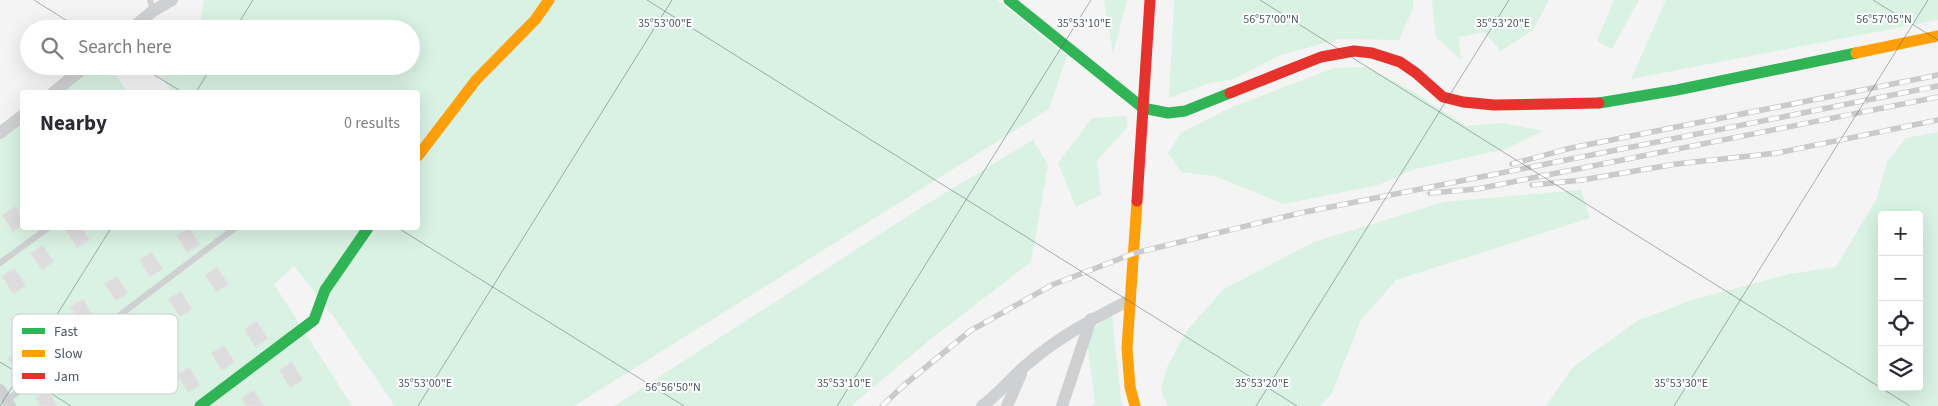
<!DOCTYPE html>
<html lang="en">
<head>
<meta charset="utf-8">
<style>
  body { margin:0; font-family:"Source Sans 3",sans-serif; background:#f7f7f7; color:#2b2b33 }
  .controls { position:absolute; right:15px; bottom:15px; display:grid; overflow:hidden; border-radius:5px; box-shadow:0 5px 20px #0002 }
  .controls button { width:45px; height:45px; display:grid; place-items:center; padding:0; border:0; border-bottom:1px solid #e1e1e2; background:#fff; color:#2b2b33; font:25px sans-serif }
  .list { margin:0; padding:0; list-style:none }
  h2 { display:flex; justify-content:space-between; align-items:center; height:65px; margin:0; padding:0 20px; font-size:21px }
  h2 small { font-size:16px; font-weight:400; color:#7c7c81 }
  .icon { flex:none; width:28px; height:28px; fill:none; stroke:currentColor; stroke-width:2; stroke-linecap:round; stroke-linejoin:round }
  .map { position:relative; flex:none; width:1938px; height:406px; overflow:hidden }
  .search { position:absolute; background:#fff; box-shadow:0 5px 20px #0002; left:20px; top:20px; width:400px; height:55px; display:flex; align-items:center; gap:12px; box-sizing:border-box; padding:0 18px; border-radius:28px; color:#7c7c81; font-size:19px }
  .panel { position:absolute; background:#fff; box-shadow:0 5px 20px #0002; left:20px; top:90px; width:400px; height:140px; border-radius:5px }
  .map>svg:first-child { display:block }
  .green { fill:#d9f2e3; fill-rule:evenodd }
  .building { fill:#ddddde; stroke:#e5e6e7 }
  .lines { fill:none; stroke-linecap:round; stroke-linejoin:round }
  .lane { stroke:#ced0d2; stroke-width:6 }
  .street { stroke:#ced0d2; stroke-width:12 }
  .fast { stroke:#30b455; stroke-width:11 }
  .slow { stroke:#ff9f0a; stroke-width:11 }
  .jam { stroke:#e5322d; stroke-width:11 }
  .rail-casing { stroke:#c9cacc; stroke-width:5.5 }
  .rail { stroke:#fff; stroke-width:4; stroke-dasharray:11; stroke-linecap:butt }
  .ticks { fill:none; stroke:#4a5661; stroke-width:1; stroke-opacity:0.45 }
  .key { fill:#fff; stroke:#c9ccd0; stroke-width:1 }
  .key-label { font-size:14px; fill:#4a5661 }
  .ticks-label { font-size:12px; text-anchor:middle; fill:#4a5661; stroke:#fff; stroke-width:4; stroke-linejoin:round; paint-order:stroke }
</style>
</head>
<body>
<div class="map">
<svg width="1938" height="406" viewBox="0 0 1938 406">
  <rect width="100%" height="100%" fill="#f4f4f4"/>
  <g class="green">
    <polygon points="204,0 997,0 1067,56 1049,109 574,406 395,406 333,316 294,266 274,284 352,406 0,406 0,125 22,109 22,228 418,228 418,92 171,92 155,66 411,66 411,29 202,29 201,18"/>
    <polygon points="1104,0 1127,0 1113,54"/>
    <polygon points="1174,0 1413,0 1413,8 1399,40 1340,39 1281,55 1234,79 1210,83 1169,98"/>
    <polygon points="1432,0 1549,0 1533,30 1501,51 1484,32 1459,37 1461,60 1436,37"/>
    <polygon points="1614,0 1639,0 1612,49 1597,41"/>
    <polygon points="1666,0 1938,0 1938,20 1631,79"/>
    <polygon points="82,66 109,66 128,92 46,92"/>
    <polygon points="1367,67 1414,92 1466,126 1503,123 1543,131 1506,149 1415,169 1378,185 1284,204 1215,176 1181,172 1168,153 1181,133 1232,107 1334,68"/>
    <polygon points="1126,116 1128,126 1097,161 1101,195 1076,207 1058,163 1092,118"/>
    <path d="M1938,132V406H1546L1573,367L1637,321L1692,300L1789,274L1836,267L1877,198L1887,162L1906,138ZM1882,215H1919V387H1882Z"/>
    <polygon points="1033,140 1048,165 1031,262 932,338 851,406 614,406 922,207"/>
    <polygon points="1581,190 1590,218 1396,280 1361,320 1331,395 1319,406 1168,406 1161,390 1167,367 1188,329 1224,289 1314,242 1444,202"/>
    <polygon points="1112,314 1121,400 1124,406 1090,406 1095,404 1086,334"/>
  </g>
  <g class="building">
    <polygon points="15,206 22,219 22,226 13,232 2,215"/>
    <polygon points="64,228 82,228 90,240 77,248"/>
    <polygon points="189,228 200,245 187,253 176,235"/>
    <polygon points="43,245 54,262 42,270 30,253"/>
    <polygon points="152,252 163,269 150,277 139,260"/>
    <polygon points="217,267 229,284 216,292 205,275"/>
    <polygon points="15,268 26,286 13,294 2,276"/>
    <polygon points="117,276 128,293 116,301 104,284"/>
    <polygon points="181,291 192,309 180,317 168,299"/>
    <polygon points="83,299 94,317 81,325 70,307"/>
    <polygon points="257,321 268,339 255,347 244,329"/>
    <polygon points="224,345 235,362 222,371 211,353"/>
    <polygon points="20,350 31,368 19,376 7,358"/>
    <polygon points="292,362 303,380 290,388 279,370"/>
    <polygon points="189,367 200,385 188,393 177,375"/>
    <polygon points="48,390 58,406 40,406 35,398"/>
    <polygon points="254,390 264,406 246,406 241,398"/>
  </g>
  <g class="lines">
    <g class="lane">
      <polyline points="150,0 153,11"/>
      <polyline points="0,263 48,228"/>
      <polyline points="6,401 235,228"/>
    </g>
    <g class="street">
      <polyline points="131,29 153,11 172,0"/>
      <polyline points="54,92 86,66"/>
      <polyline points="0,133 22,116"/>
      <polyline points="0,390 10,406"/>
      <path d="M982,406C998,395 1010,379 1025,366C1057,338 1092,319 1130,300"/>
      <polyline points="1007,406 1021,374"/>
      <polyline points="1062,406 1091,319"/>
    </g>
    <g class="fast">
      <polyline points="1009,0 1143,108 1168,113 1185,111 1230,93"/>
      <polyline points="1599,103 1677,90 1856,53"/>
      <polyline points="200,406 314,320 325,290 368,228"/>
    </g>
    <g class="slow">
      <polyline points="1856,53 1938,36"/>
      <polyline points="418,156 476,80 535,20 549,0"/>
      <polyline points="1135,406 1130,387 1127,348 1137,201"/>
    </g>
    <g class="jam">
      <polyline points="1230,93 1321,57 1354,51 1372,53 1400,62 1416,73 1443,97 1463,102 1494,105 1599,103"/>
      <polyline points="1137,201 1150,0"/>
    </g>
    <g class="rail-casing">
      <g id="rail">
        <polyline points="1512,164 1571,148 1938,75"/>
        <polyline points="1532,185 1582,180 1676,164 1777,153 1938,120"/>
        <polyline points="1430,193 1477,189 1938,97"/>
        <polyline points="882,406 903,386 970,331 1052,285 1135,253 1300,213 1938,86"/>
      </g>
    </g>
    <use href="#rail" class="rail"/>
  </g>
  <path class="ticks" d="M34,0L80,29M647,0L1297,406M1260,0L1910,406M1873,0L1938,40M235,29L253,0M140,66L182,92M196,92L212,66M398,228L684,406M0,362L71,406M0,406L111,228M418,406L672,0M837,406L1091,0M1256,406L1509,0M1674,406L1928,0"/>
  <rect x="12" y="314" width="166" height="80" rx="8" class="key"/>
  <rect x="22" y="328" width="23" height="6" fill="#30b455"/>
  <rect x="22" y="350" width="23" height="7" fill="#ff9f0a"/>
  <rect x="22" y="373" width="23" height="6" fill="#e5322d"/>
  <g class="key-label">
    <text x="54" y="336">Fast</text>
    <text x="54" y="358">Slow</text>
    <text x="54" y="381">Jam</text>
  </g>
  <g class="ticks-label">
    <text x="1271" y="23">56°57'00"N</text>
    <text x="1884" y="23">56°57'05"N</text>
    <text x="665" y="27">35°53'00"E</text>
    <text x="1084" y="27">35°53'10"E</text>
    <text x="1503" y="27">35°53'20"E</text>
    <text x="425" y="387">35°53'00"E</text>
    <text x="844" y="387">35°53'10"E</text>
    <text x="1262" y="387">35°53'20"E</text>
    <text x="1681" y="387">35°53'30"E</text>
    <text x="673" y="391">56°56'50"N</text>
  </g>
</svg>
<div class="controls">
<button>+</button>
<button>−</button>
<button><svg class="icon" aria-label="locate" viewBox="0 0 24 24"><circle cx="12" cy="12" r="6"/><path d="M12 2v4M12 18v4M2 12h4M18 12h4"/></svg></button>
<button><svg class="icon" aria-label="layers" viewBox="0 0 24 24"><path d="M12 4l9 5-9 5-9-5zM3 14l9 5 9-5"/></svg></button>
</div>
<div class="search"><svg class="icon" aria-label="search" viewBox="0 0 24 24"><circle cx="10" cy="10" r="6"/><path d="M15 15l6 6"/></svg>Search here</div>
<section class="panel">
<h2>Nearby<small>0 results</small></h2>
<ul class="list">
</ul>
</section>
</div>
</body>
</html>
